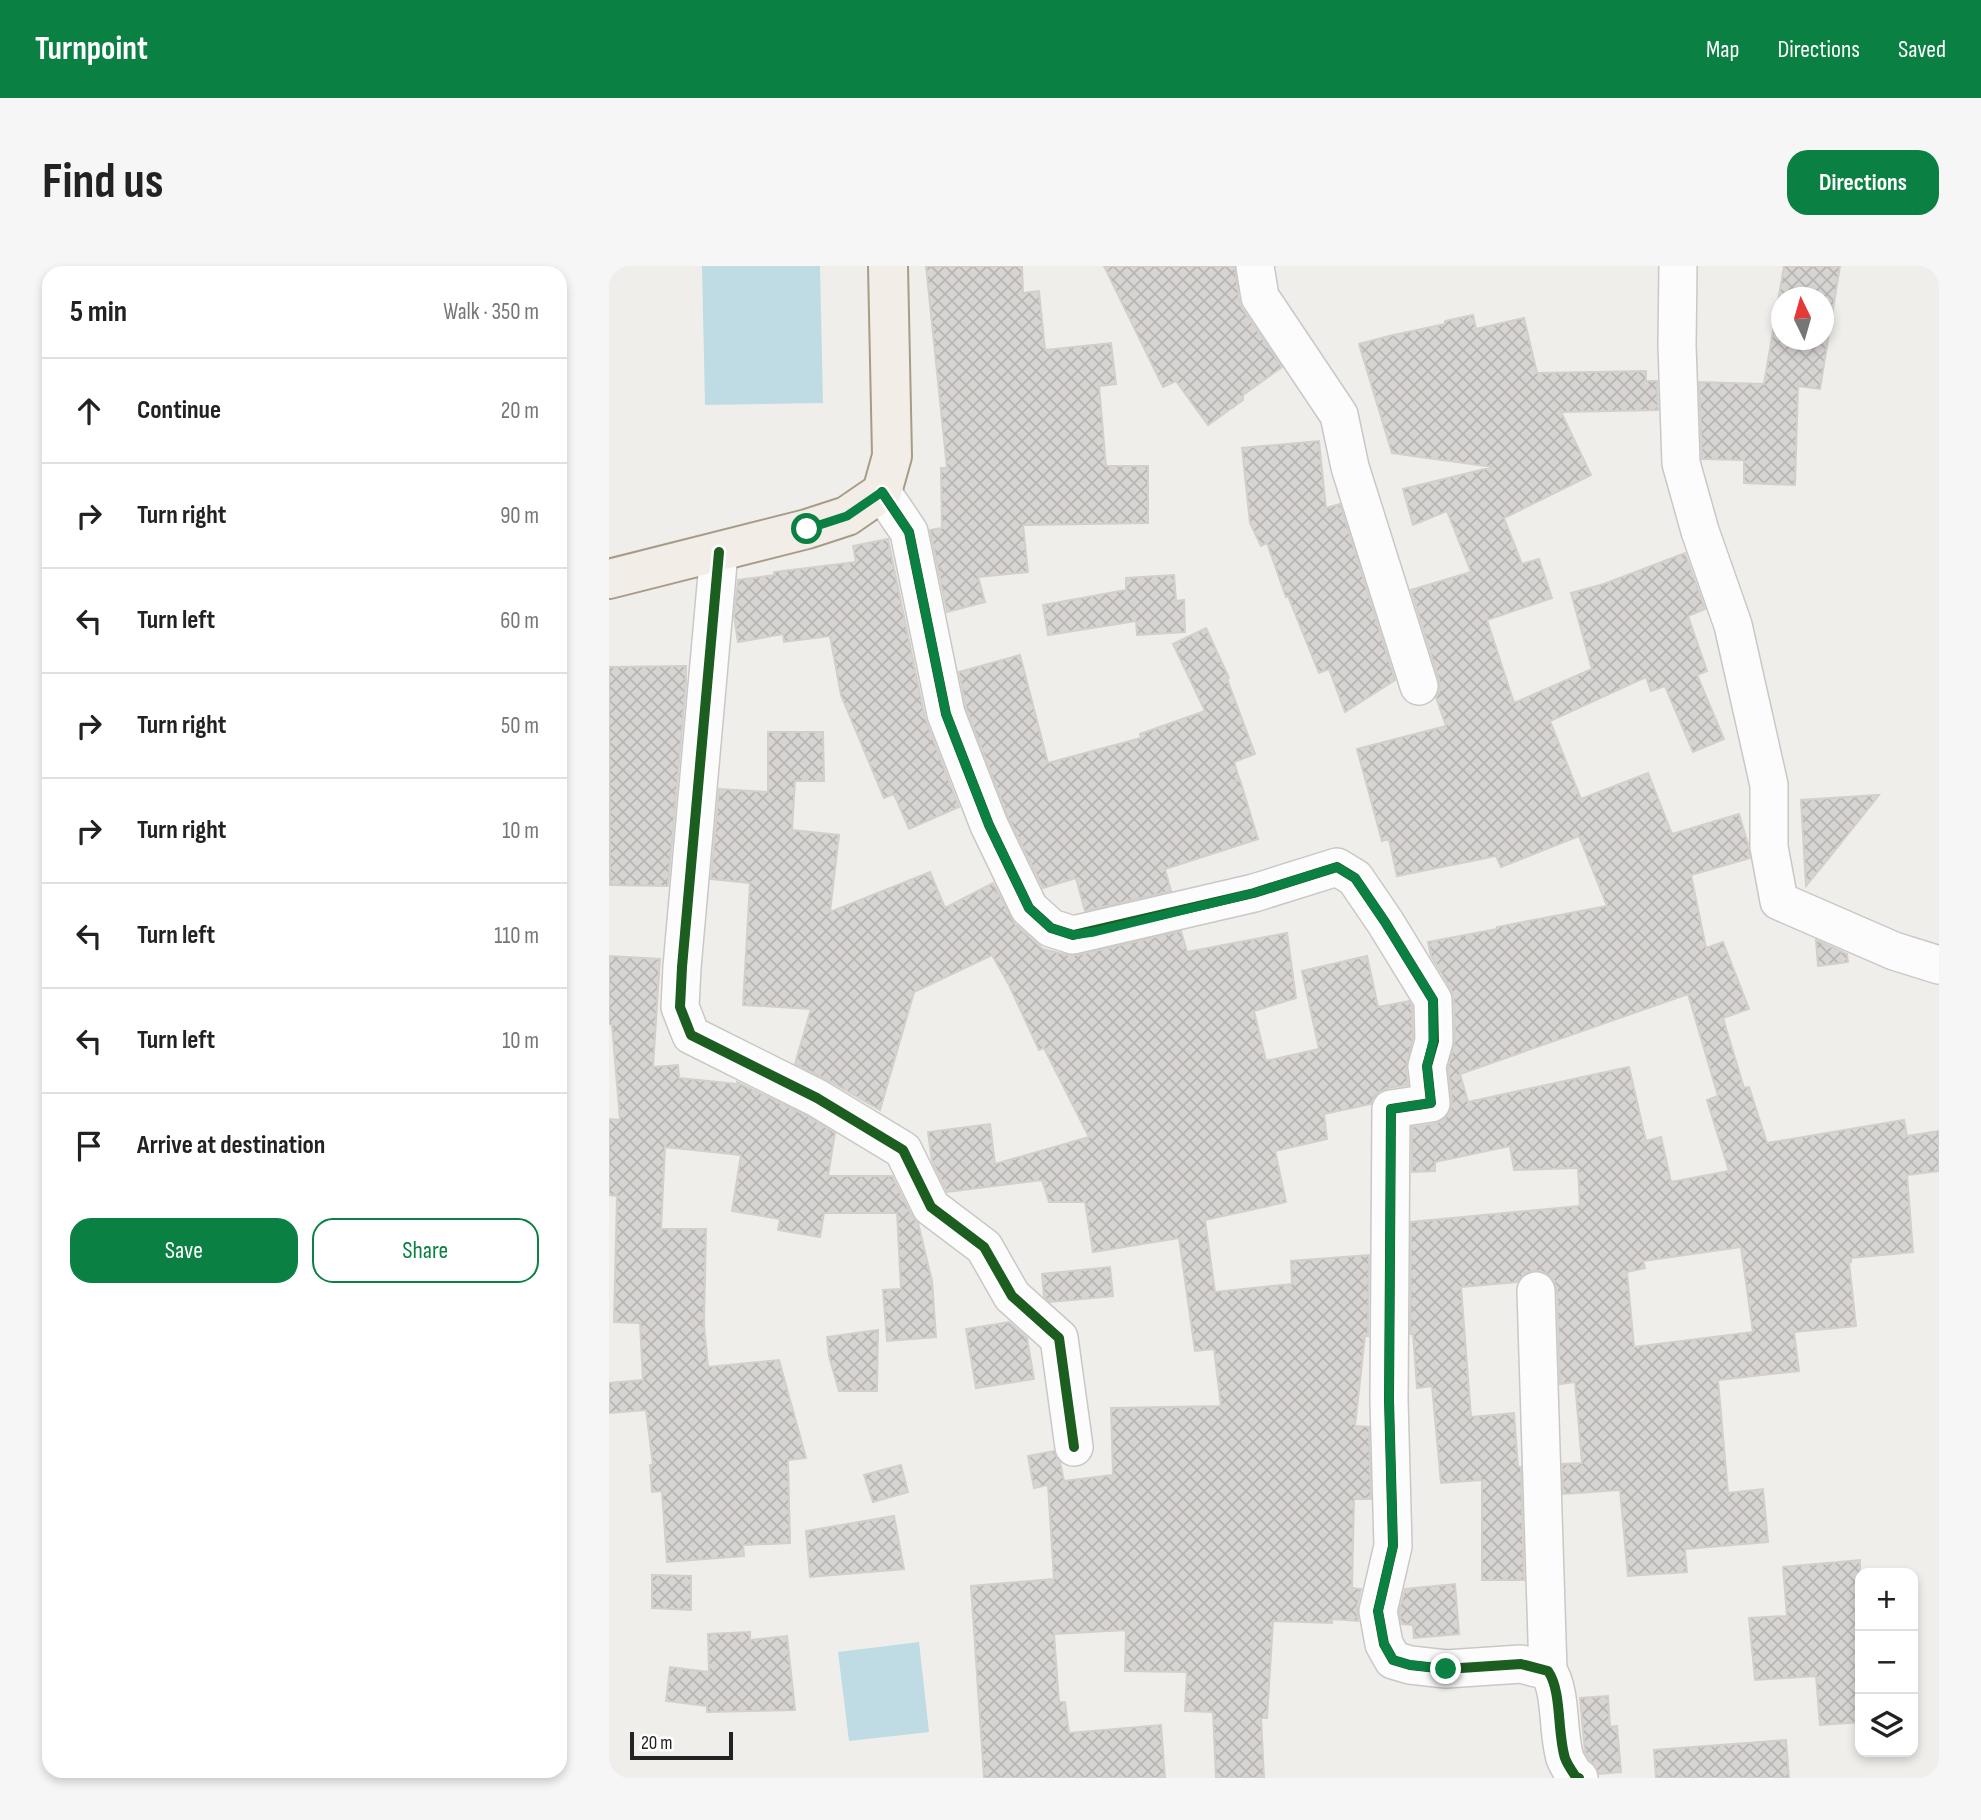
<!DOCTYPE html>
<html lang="en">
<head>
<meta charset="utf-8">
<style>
  body { margin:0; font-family:"Sofia Sans Condensed",sans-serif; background:#f6f6f6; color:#222 }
  .controls { position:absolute; right:21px; bottom:21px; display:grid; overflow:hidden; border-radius:14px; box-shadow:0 4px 10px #0003 }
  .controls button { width:63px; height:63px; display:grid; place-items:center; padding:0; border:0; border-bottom:2px solid #e0e0e0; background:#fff; color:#222; font:35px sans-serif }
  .compass { position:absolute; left:1162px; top:21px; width:63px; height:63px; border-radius:50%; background:#fff; box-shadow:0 4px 10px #0003; rotate:355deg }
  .scale { position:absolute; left:21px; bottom:18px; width:103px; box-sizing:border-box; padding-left:7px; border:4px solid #222; border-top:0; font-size:19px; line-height:24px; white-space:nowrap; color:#222; -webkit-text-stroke:5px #fff; paint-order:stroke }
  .stop { position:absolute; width:21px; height:21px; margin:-16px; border:5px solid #0b8043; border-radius:50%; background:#fff }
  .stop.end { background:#0b8043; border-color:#fff; box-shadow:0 2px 7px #0008 }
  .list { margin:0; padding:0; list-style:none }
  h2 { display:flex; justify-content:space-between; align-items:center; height:91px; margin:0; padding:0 28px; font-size:30px }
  h2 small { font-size:23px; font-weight:400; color:#767676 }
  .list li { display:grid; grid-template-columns:46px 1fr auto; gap:21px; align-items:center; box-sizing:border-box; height:105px; padding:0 28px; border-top:2px solid #e0e0e0 }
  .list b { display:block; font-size:26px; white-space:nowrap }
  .list em { font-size:23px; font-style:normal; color:#767676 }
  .actions { display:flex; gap:14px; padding:21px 28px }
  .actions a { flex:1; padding:16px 0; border:2px solid #0b8043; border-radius:21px; text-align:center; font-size:24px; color:#0b8043 }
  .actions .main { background:#0b8043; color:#fff }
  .icon { flex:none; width:38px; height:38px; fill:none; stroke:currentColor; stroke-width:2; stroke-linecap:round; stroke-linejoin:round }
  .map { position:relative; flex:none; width:1330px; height:1512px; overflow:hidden; border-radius:21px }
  header { display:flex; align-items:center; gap:42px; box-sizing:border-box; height:98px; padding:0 35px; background:#0b8043; color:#fff }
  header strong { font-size:33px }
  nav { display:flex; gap:38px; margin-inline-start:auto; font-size:24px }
  .intro { display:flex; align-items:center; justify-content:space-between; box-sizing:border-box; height:168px; padding:0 42px }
  h1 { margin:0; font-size:49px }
  .button { padding:18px 32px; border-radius:21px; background:#0b8043; color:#fff; font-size:24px; font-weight:700 }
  main { display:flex; gap:42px; padding:0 42px }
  aside { flex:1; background:#fff; border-radius:21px; box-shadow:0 4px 10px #0003 }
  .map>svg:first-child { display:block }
  .water { fill:#bfdbe3 }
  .building { fill:url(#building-cross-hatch); stroke:#d3d0cc; stroke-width:2; fill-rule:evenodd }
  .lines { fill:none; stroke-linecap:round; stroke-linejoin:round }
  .street-casing { stroke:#c9c8c7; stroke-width:40 }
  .primary-casing { stroke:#a79c86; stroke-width:42 }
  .street { stroke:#fdfcfc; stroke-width:37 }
  .primary { stroke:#f3ede7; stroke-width:38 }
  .cycleway-casing { stroke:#fff; stroke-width:15 }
  .cycleway { stroke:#1b5e20; stroke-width:10 }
  .route { stroke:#0b8043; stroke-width:9 }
</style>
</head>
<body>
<header>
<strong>Turnpoint</strong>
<nav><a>Map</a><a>Directions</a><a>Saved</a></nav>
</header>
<div class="intro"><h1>Find us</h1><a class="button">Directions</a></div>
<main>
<aside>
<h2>5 min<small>Walk · 350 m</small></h2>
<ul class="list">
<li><svg class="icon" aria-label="ahead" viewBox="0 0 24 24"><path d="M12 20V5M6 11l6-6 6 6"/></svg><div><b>Continue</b></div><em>20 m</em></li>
<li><svg class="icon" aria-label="right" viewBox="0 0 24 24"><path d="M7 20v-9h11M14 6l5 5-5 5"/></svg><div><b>Turn right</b></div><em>90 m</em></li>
<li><svg class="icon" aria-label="left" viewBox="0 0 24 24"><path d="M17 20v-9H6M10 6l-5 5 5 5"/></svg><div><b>Turn left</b></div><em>60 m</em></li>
<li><svg class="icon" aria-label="right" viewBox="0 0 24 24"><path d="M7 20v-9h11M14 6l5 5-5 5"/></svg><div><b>Turn right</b></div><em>50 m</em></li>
<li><svg class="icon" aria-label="right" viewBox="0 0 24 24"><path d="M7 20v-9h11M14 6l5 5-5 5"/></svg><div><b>Turn right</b></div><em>10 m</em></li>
<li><svg class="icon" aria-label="left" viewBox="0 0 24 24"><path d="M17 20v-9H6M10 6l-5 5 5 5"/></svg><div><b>Turn left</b></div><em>110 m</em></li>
<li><svg class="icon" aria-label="left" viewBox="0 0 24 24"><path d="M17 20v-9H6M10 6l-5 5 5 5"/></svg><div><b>Turn left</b></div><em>10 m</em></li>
<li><svg class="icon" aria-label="arrive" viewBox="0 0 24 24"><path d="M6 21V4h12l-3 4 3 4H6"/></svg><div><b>Arrive at destination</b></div></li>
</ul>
<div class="actions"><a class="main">Save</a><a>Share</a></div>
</aside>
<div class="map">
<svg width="1330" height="1512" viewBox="0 0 1330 1512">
  <defs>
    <pattern id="building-cross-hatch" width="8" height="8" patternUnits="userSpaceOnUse" patternTransform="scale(1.75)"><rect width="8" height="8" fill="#d7d4d2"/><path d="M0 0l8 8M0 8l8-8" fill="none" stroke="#b8b6b4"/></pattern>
  </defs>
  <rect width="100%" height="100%" fill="#f0eeeb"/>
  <g class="water">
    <polygon points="93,0 211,0 214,137 96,139"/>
    <polygon points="310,1376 320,1466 240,1475 229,1386"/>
  </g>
  <g class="building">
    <polygon points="317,0 413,0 414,27 430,25 436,84 502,77 507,118 490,120 497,200 539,200 539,257 414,259 419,306 369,311 376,336 338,346 321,264 333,262 332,202 338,202"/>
    <polygon points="495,0 626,0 630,34 633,42 673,101 634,129 634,134 599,159 567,115 554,121"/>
    <path d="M1175,0H1231L1211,123L1189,120L1186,219L1135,217V194L1093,193L1090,116L1155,118ZM1172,32H1214V74H1172Z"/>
    <path d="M864,49L867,63L915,52L928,107L1037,105V115H1048L1049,144L952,146L982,209L895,252L913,298L930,293L943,332L878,354L905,437L983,403L962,327L995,318L1076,287L1096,343L1079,350L1098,405L1088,409L1115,473L1084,486L1056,420L1042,425L1037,411L941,455L972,533L1039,507L1063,568L1130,548L1139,578L1141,592L1082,609L1097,682L1114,676L1140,743L1114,752L1135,822L1140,821L1158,877L1295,854L1298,870L1330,865V905L1298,909L1304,986L1242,992V996H1240L1247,1060L1185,1066L1190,1105L1109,1114L1119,1227L1154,1223L1159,1276L1076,1283L1078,1306L1019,1310L1011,1224L954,1228L953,1198L973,1197L966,1116L951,1118L948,1024L945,1015L937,1007L926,1004L915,1008L908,1016L852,1021L862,1151L905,1147L909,1201H912L915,1314H873V1214L832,1217L823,1120L808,1122L804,1068H801L802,956L971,940L969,902L905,904L901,880L826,896V905L803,906V861L825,858L834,854L841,846L843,835L839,802L846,774L845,733L842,723L822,690L819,676L888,663V661L998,640L970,570L892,601L887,590L788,610L780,573L773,575L748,483L837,460L827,431L831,424L830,414L802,324L862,306L838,245L804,259L794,223L884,201L783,187L750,78L780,70L836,58V55ZM1079,728L1109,830L1098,834L1120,905L1062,916L1052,871L1037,875L1020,801L859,836L851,808ZM1132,981L1144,1066L1025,1081L1018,1006L1036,1002L1034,995Z"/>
    <polygon points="710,175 717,242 731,238 786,414 736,446 720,403 710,407 679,330 677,331 658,277 652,280 641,257 633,182"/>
    <polygon points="279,273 316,452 350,541 300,563 285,528 275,532 232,429 221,370 175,376 174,368 129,376 125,350 129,314 166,309 165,306 247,296 244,280"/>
    <polygon points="565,309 567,335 575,334 576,366 528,369 527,355 439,369 434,339 517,324 517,312"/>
    <polygon points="597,362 620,412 618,413 646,488 625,496 630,512 624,516 631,514 649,573 556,603 562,625 476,645 467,612 434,622 399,551 357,442 350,406 411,389 439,497 532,472 531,468 596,445 564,378"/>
    <polygon points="77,400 77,417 59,620 1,619 0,401"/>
    <polygon points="159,466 214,466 215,515 186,515 183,564 230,569 221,646 321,606 336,642 384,617 406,658 434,683 458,689 469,689 572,665 578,686 678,667 687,732 645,745 657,795 710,783 693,705 758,690 769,741 800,735 803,740 804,772 797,802 799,819 779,822 770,826 764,833 762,838 715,848 718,873 666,885 677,936 596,954 606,1026 683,1018 682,995 760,989 759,1070 756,1070 746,1160 760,1161 762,1233 745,1233 743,1322 752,1323 748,1341 749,1355 723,1353 723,1357 664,1355 658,1452 652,1452 655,1512 607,1512 604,1446 576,1445 578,1406 516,1405 517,1364 445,1368 450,1436 456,1436 460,1467 552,1459 556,1512 375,1512 362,1320 445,1313 439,1219 425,1222 419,1190 445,1185 451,1196 455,1215 504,1209 502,1142 612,1140 605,1083 586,1085 570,972 484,986 476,936 440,936 433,914 338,926 323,895 319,866 381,858 386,898 480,871 435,782 430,784 400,719 383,689 305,726 271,844 217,813 186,798 202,743 134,739 141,617 102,613 110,523 159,526"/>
    <polygon points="1270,529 1220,592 1197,620 1192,534"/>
    <polygon points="1207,674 1238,688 1239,696 1209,700"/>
    <polygon points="0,690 51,693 44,801 69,799 70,812 128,818 128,816 198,850 226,867 219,910 283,910 303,950 309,957 323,1015 327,1071 278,1075 274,1024 292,1023 288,947 215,947 211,971 169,964 171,953 123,945 132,889 56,881 52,963 97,963 95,1058 99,1101 170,1094 197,1192 179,1194 181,1277 134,1279 135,1290 58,1296 53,1225 43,1226 41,1199 44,1199 37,1144 0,1147 0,1117 34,1114 31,1057 5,1056 8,930 0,929 0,853 11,854 3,759 0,758"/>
    <polygon points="501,1001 504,1030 441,1036 435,1031 433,1008"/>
    <polygon points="400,1056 418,1072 425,1113 367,1122 357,1063"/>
    <polygon points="269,1064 268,1125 230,1125 220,1090 218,1071"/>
    <polygon points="292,1199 299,1226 264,1236 255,1209"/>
    <polygon points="285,1250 295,1303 201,1311 197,1265"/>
    <polygon points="1251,1294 1251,1456 1211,1459 1207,1410 1146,1414 1140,1352 1178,1350 1174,1301"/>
    <polygon points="43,1309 82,1310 82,1344 43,1342"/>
    <polygon points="846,1318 850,1368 805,1372 804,1359 793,1358 790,1346 796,1323"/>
    <polygon points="141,1366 141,1374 178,1370 186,1444 98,1446 98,1440 57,1435 61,1401 100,1406 99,1368"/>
    <polygon points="999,1430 1001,1461 1008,1460 1012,1506 990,1508 976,1486 971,1432"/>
    <polygon points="1177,1474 1180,1512 1047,1512 1045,1484"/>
  </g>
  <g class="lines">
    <g class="street-casing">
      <g id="street">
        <polyline points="646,0 651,31 730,149 741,201 810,420"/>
        <polyline points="1069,0 1068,79 1072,197 1091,265 1124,359 1160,519 1160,581 1170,635 1285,685 1330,699"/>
        <path d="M273,226L300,266L337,448L380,559L420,642L442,662L464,669L645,627L728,601L746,612L776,656L824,734L825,775L818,800L822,837L782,843L780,1134L784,1280L769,1345L775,1378L784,1394L801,1399L837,1403L912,1398L939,1405C953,1425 948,1466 956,1492C958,1498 963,1505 967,1511L970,1512"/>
        <polyline points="110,286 73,701 71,741 82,769 208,832 294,884 322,941 375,981 403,1030 450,1072 465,1181"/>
        <polyline points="927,1025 939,1405"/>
      </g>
    </g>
    <g class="primary-casing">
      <polyline id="primary" points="0,313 198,263 238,250 273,226 283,190 279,0"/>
    </g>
    <use href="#street" class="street"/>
    <use href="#primary" class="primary"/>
    <g class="cycleway-casing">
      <g id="cycleway">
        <path d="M273,226L300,266L337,448L380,559L420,642L442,662L464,669L645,627L728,601L746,612L776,656L824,734L825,775L818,800L822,837L782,843L780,1134L784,1280L769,1345L775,1378L784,1394L801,1399L837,1403L912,1398L939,1405C953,1425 948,1466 956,1492C958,1498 963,1505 967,1511L970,1512"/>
        <polyline points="110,286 73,701 71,741 82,769 208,832 294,884 322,941 375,981 403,1030 450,1072 465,1181"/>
      </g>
    </g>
    <use href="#cycleway" class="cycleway"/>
  </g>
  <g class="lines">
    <polyline class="route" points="198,263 238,250 273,226 300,266 337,448 380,559 420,642 442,662 464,669 485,666 645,627 728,601 746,612 776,656 824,734 824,775 818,800 822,837 782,843 780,1134 784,1280 769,1345 775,1378 784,1394 801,1399 837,1403"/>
  </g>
</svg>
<div class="controls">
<button>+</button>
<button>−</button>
<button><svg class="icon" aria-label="layers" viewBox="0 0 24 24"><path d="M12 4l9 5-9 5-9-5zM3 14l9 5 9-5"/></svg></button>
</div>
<svg class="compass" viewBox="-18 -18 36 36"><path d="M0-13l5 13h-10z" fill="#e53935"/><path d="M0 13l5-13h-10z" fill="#767676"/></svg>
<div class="scale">20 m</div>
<div class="stop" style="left:198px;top:263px"></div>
<div class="stop end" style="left:837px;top:1403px"></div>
</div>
</main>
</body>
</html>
